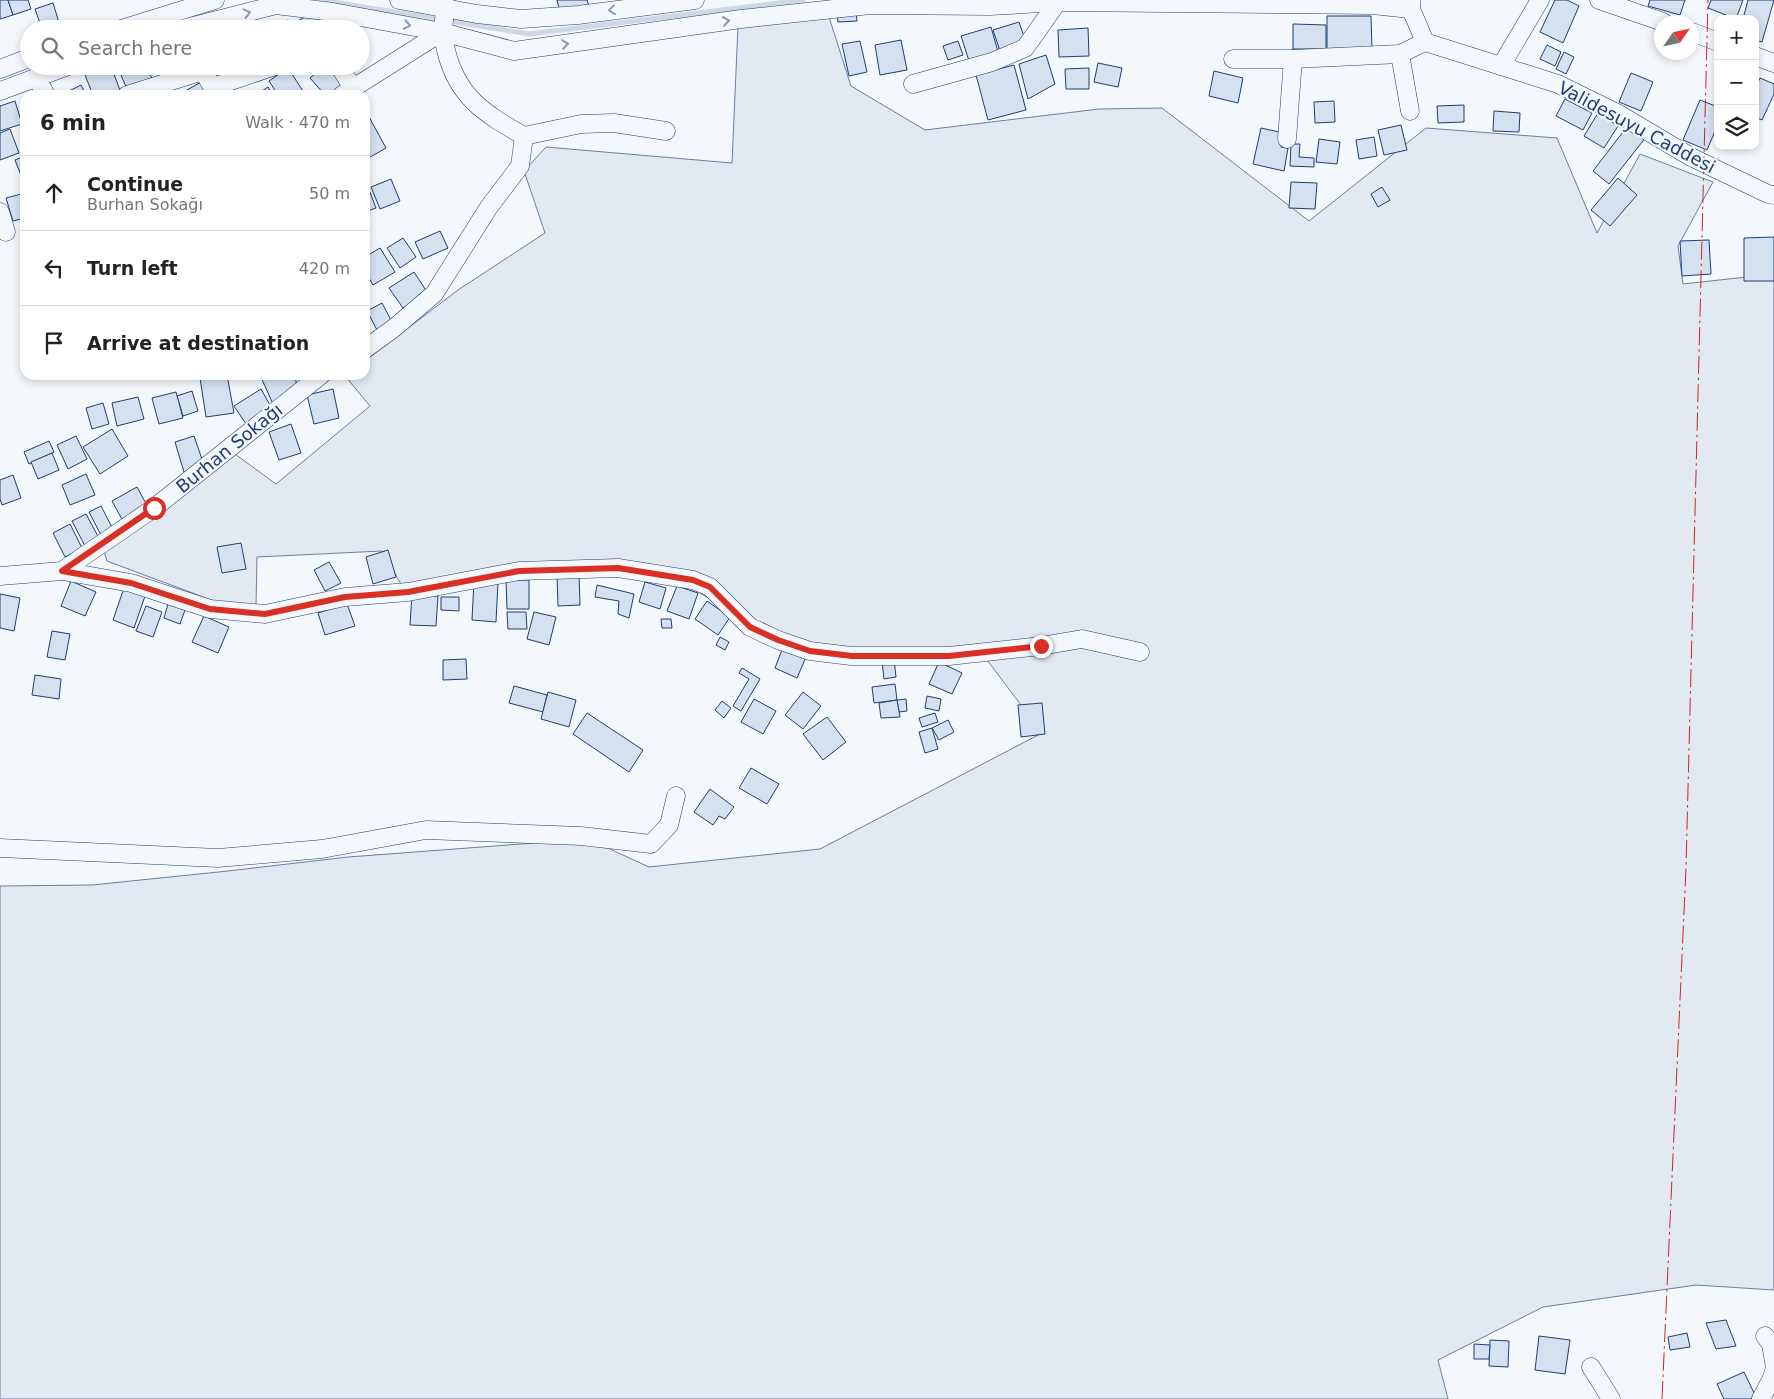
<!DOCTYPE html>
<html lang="en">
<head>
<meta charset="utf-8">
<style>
  body { margin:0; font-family:"DejaVu Sans",sans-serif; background:#f6f6f6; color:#222 }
  .controls { position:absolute; right:15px; top:15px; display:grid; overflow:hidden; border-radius:10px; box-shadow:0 2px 8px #0003 }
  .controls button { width:45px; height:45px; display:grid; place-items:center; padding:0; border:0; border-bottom:1px solid #e0e0e0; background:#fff; color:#222; font:25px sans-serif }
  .compass { position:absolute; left:1654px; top:15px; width:45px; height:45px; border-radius:50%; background:#fff; box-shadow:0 2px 8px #0003; rotate:56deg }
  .stop { position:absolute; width:15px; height:15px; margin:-11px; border:4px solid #d93025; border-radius:50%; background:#fff }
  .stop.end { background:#d93025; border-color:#fff; box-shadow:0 1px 5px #0008 }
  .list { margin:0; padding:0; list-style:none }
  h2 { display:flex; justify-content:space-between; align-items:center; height:65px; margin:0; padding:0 20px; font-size:21px }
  h2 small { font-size:16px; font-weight:400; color:#767676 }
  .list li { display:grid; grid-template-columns:32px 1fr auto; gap:15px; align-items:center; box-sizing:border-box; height:75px; padding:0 20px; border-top:1px solid #e0e0e0 }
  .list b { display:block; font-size:19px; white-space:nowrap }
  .list p { margin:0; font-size:16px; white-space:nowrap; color:#767676 }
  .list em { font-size:16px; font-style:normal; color:#767676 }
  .icon { flex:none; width:28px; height:28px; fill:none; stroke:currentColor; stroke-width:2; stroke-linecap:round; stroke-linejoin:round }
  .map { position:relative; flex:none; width:1774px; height:1399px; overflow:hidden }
  .search { position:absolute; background:#fff; box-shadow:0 2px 8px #0003; left:20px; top:20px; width:350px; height:55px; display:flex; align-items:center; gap:12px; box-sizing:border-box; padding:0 18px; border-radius:28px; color:#767676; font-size:19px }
  .panel { position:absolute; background:#fff; box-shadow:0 2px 8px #0003; left:20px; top:90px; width:350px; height:290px; border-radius:15px }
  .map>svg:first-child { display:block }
  .green { fill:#e3e9f0; stroke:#687fa3 }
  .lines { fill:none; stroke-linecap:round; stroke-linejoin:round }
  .stream { stroke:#cfd7e4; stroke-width:5 }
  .building { fill:#d5e0f0; stroke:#1d3f73 }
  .minor-casing { stroke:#1d3f73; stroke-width:19 }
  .minor { stroke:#f4f7fb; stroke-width:18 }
  .power { stroke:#c62828; stroke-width:1; stroke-dasharray:18 4 2.5 4; stroke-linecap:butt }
  .oneway { stroke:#889bb7 }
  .route { stroke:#d93025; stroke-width:6 }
  .labels { text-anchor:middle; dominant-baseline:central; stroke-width:4; stroke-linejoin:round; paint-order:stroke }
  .street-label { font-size:18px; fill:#1d3f73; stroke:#f4f7fb }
</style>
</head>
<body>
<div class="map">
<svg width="1774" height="1399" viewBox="0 0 1774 1399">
  <rect width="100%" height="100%" fill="#f4f7fb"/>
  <polygon class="green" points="829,17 851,86 925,130 1099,109 1162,108 1309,221 1426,128 1557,138 1597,233 1640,154 1713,182 1678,246 1683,284 1774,274 1774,1290 1696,1285 1543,1307 1438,1360 1448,1399 0,1399 0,886 92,885 228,871 348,857 588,839 649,867 820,849 1042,733 978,648 795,649 668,574 548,568 401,584 382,551 257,557 256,607 222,604 107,561 102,545 228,449 276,484 370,406 345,376 365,375 365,361 458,290 545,233 524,171 546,147 732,163 738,26"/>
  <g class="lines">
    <polyline class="stream" points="321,0 529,34 803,0"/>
  </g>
  <g class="building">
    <polygon points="0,0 8,0 13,15 0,19"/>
    <polygon points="8,0 28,0 31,9 13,15"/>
    <polygon points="557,0 587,0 589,6 560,13"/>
    <polygon points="1555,0 1567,0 1579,6 1563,43 1540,32"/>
    <polygon points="1650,0 1685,0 1680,15 1648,6"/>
    <polygon points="1711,0 1743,0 1736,19 1708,8"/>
    <polygon points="1748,0 1774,0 1762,42 1755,40 1755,19 1743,19"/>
    <polygon points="53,3 61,29 42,29 35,9"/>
    <polygon points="856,11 857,21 838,22 837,12"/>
    <polygon points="314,12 323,29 295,29 292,24"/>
    <polygon points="1327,16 1371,16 1372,49 1327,50"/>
    <polygon points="288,20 292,29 263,29"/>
    <polygon points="1019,22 1026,42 1000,51 993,30"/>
    <polygon points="1293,24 1326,25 1326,49 1293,49"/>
    <polygon points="991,27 999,55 970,64 961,36"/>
    <polygon points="1088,28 1089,56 1059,57 1058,30"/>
    <polygon points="901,40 907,70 880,75 875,45"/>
    <polygon points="860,41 867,72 849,76 842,44"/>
    <polygon points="958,41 963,55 948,60 943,46"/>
    <polygon points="1547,45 1561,52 1555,66 1540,59"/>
    <polygon points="1564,52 1574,57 1566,74 1556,69"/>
    <polygon points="1046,55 1055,84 1028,99 1019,64"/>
    <polygon points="1098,63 1122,68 1118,87 1094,82"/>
    <polygon points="1014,65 1026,110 988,120 976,75"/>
    <polygon points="108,66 111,66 121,93 115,95 93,95 85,75"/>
    <polygon points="117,66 147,66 152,79 127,89"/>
    <polygon points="167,66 199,66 170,77"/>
    <polygon points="211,66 245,66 216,78"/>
    <polygon points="324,66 334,66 349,84 336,95 325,95 310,78"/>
    <polygon points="288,68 303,91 297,95 278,95 269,81"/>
    <polygon points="1089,68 1089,89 1066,89 1065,69"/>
    <polygon points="1214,71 1243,78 1238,103 1209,96"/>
    <polygon points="1631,73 1653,82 1641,111 1619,102"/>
    <polygon points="1760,78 1774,84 1774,94 1762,120 1755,117 1755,89"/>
    <polygon points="203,81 211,95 178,95"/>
    <polygon points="81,85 86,95 61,95"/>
    <polygon points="268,87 273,95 256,95"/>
    <polygon points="1565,99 1592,113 1583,130 1556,116"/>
    <polygon points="1700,100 1718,107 1718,124 1707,150 1683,140"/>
    <polygon points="15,101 22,124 0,131 0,106"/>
    <polygon points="1334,101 1335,122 1315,123 1314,102"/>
    <polygon points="1464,105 1464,122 1438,123 1437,106"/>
    <polygon points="1494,111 1520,113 1519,132 1493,131"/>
    <polygon points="1598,113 1618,126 1604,148 1584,136"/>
    <polygon points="368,115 386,148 365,160 365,117"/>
    <polygon points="1629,124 1646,137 1609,184 1593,171"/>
    <polygon points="1401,125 1407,150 1384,155 1378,130"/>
    <polygon points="1261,128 1284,133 1281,147 1288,148 1284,171 1253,164"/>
    <polygon points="10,129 19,153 0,160 0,133"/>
    <polygon points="1374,137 1377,156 1359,159 1356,140"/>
    <polygon points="1319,139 1340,142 1337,164 1316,162"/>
    <polygon points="1291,144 1300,144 1299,157 1314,158 1314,167 1290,166"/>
    <polygon points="25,156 25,183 24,183 15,160"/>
    <polygon points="1618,178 1637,195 1610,226 1591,210"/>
    <polygon points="391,179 400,201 380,209 371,187"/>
    <polygon points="1291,182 1317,183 1315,209 1289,208"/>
    <polygon points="368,187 376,208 365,212 365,188"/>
    <polygon points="1382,187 1390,200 1378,207 1371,194"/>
    <polygon points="25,193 25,218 13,221 6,198"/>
    <polygon points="440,231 448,248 423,259 415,242"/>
    <polygon points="1774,237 1774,281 1744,281 1744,238"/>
    <polygon points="403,238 416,257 400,268 387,248"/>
    <polygon points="1709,240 1711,274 1682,276 1680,241"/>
    <polygon points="380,248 395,272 373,285 365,271 365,257"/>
    <polygon points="414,272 427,292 403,308 389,288"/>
    <polygon points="382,303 392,322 377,330 367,311"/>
    <polygon points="216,375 227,375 234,413 206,417 200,378"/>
    <polygon points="260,375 295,375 297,388 273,404"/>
    <polygon points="261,389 271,407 246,424 234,406"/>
    <polygon points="333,389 339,418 314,424 307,395"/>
    <polygon points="192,391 198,411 183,416 177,396"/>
    <polygon points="176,392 183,418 159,424 152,398"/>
    <polygon points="138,397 144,419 117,426 112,403"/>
    <polygon points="103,403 109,424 92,429 86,408"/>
    <polygon points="291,424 301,453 279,460 269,432"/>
    <polygon points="112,429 128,456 100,474 83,447"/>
    <polygon points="76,436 87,459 68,469 57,445"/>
    <polygon points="194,436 204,465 184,472 175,442"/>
    <polygon points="49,441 54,452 29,464 24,452"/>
    <polygon points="52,453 59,470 38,479 31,462"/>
    <polygon points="86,474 95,495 70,505 62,485"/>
    <polygon points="13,475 21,498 2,505 0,499 0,480"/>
    <polygon points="137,487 149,509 124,523 112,501"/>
    <polygon points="101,506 114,531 102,537 89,512"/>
    <polygon points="86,514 100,540 86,548 72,521"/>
    <polygon points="70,524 82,548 65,557 53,533"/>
    <polygon points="241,543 246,569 222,573 217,547"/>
    <polygon points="388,550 396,577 373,584 366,557"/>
    <polygon points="329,562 341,583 325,591 314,570"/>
    <polygon points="579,574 580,605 558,606 557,575"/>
    <polygon points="474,580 498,582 496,622 472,620"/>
    <polygon points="506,580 529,580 529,609 507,609"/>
    <polygon points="71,581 96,592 85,616 61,606"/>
    <polygon points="645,582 666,588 660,609 639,602"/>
    <polygon points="597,585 634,594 629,618 618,614 619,601 595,597"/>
    <polygon points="677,586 698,593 689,619 667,611"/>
    <polygon points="124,588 145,596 134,628 113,620"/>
    <polygon points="0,594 20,598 14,631 0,628"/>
    <polygon points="412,594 438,596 436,626 410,625"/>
    <polygon points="441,597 459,597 459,611 441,610"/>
    <polygon points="707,601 730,617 718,635 695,619"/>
    <polygon points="168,604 185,610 180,624 164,618"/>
    <polygon points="347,604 355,626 325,635 318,613"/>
    <polygon points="146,606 162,612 153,637 136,631"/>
    <polygon points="507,612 526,612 527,629 508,629"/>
    <polygon points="534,612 556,617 549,645 527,639"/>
    <polygon points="204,616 229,627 218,653 192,642"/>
    <polygon points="661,619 671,619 672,628 662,628"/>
    <polygon points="52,631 70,634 65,660 47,657"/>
    <polygon points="720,637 729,642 725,650 716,645"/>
    <polygon points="783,647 806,657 797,678 775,668"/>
    <polygon points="466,659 467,679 443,680 443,660"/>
    <polygon points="894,659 896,677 884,679 882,661"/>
    <polygon points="939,662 962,673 952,694 929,684"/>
    <polygon points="742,668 760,679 741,711 733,706 749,679 739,673"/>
    <polygon points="35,675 61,679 59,699 32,695"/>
    <polygon points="895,684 897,700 874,703 872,687"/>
    <polygon points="514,686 547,695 543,712 509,703"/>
    <polygon points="548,692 576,700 569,727 541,719"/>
    <polygon points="803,692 821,706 803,729 785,715"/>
    <polygon points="927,696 941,699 939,711 925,708"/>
    <polygon points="754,699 776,711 763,734 741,722"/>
    <polygon points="906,699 907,711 899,712 897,700"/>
    <polygon points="897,700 900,717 881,718 879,703"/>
    <polygon points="722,701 731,708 724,718 715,710"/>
    <polygon points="1042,703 1045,734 1021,737 1018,705"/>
    <polygon points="587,713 643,750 629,772 573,734"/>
    <polygon points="935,713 938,722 922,727 919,718"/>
    <polygon points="827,717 846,742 823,760 803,734"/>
    <polygon points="948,720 954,732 939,740 932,728"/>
    <polygon points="932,728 938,749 925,753 919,732"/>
    <polygon points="751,768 779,784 767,804 739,788"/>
    <polygon points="710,789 734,807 725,819 719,816 713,825 694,812"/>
    <polygon points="1726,1320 1736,1346 1716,1349 1706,1323"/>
    <polygon points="1687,1333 1690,1347 1670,1350 1668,1337"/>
    <polygon points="1539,1336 1570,1340 1565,1374 1535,1370"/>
    <polygon points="1490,1340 1509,1341 1508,1367 1489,1366"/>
    <polygon points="1474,1344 1490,1345 1489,1359 1474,1359"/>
    <polygon points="1744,1372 1756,1397 1751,1399 1724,1399 1717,1384"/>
  </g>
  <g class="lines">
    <g class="minor-casing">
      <g id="minor">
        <polyline points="399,0 477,14 521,19 578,15 695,0"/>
        <path d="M444,0C447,11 443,20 443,31C442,37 445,44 446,50C457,97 485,114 524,136L581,124L614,123L666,131"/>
        <polyline points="1411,0 1411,9 1425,42 1558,84 1617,113 1691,157 1768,194 1774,195"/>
        <polyline points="1599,0 1663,22"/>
        <polyline points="121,29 215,0"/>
        <polyline points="182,29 276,5 333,12 442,32 514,51 741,19 870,5 990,6 1059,2 1372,5 1411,9"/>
        <polyline points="1692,32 1718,42"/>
        <polyline points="1400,54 1410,111"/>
        <polyline points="1755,56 1774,63"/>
        <polyline points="1233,59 1293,59 1400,54 1425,42"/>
        <polyline points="339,66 353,88"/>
        <polyline points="1501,66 1540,0"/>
        <polyline points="0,69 29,58"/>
        <polyline points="36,77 46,95"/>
        <polyline points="913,84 992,62 1025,48 1059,0"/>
        <polyline points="213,87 275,66"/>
        <polyline points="0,91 68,66"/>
        <polyline points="127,95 203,71 217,95"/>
        <polyline points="342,95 442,32"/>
        <polyline points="1287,139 1293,59"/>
        <polyline points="0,212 6,232"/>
        <polyline points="365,349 394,328 434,294 489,207 520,166 524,136"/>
        <polyline points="62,571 154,508 321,375"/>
        <polyline points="0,576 62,571 131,583 210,609 265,614 345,597 408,592 519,571 618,568 693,580 710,587 750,627 778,640 810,651 851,656 949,656 1041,646 1082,639 1140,652"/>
        <polyline points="0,848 218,858 322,849 426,830 581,836 651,844 669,825 676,796"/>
        <polyline points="1765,1336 1771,1344 1774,1362"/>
        <polyline points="1591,1367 1611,1399"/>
        <polyline points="1761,1399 1772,1378 1774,1371"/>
      </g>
    </g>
    <use href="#minor" class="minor"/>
    <polyline class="power" points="1662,1399 1686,868 1708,0"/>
  </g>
  <defs><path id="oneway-chevron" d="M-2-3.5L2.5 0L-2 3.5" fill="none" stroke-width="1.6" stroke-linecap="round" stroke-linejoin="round" transform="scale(1.25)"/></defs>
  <g class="oneway">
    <use href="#oneway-chevron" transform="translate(612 10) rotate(173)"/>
    <use href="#oneway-chevron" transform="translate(247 13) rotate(-14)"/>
    <use href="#oneway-chevron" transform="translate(726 21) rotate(-8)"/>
    <use href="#oneway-chevron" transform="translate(407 25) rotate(10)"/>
    <use href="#oneway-chevron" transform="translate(565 44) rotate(-8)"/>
  </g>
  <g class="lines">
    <polyline class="route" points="154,508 62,571 131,583 210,609 265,614 345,597 408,592 519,571 618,568 693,580 710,587 750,627 778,640 810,651 852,656 949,656 1041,646"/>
  </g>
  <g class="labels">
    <g class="street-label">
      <text transform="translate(1637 127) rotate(28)">Validesuyu Caddesi</text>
      <text transform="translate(229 448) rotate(-39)">Burhan Sokağı</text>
    </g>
  </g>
</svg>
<div class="controls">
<button>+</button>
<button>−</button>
<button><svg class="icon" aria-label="layers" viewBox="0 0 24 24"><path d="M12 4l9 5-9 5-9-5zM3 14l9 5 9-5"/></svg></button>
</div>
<svg class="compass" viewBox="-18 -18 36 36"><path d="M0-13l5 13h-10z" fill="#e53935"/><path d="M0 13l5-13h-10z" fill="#767676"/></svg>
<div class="stop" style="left:154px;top:508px"></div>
<div class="stop end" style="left:1041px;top:646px"></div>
<div class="search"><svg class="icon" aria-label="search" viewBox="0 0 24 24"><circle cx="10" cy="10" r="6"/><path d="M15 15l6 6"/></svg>Search here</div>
<section class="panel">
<h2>6 min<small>Walk · 470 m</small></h2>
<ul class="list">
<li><svg class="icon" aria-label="ahead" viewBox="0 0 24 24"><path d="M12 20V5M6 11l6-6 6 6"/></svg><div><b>Continue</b><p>Burhan Sokağı</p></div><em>50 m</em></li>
<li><svg class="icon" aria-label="left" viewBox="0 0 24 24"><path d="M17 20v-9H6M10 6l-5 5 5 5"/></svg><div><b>Turn left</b></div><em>420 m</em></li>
<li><svg class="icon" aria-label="arrive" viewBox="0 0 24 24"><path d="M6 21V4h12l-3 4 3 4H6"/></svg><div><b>Arrive at destination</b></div></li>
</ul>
</section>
</div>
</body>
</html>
